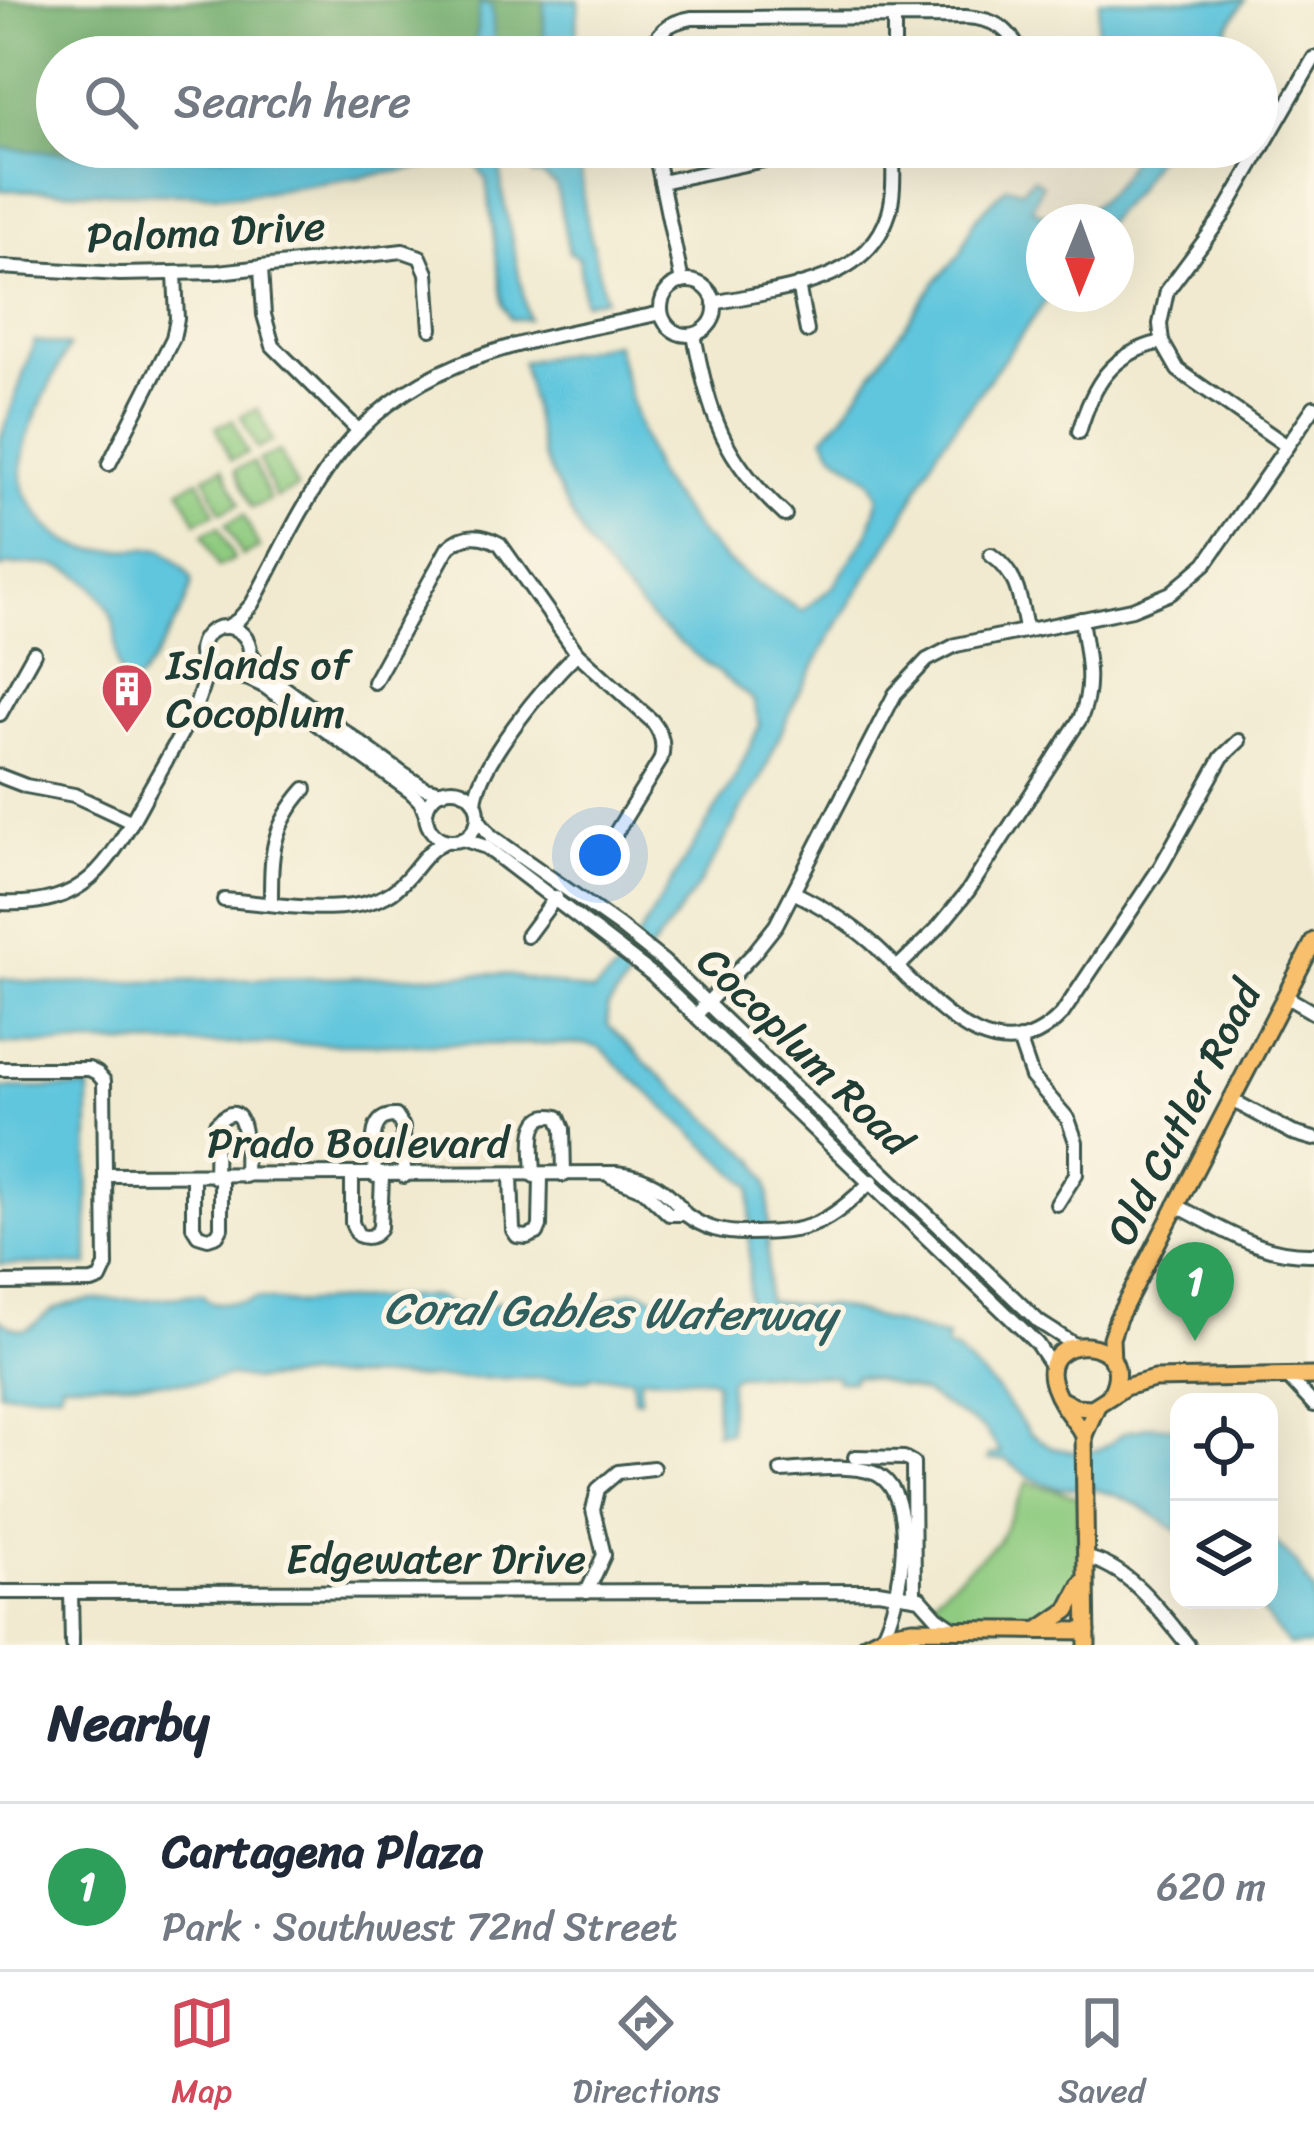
<!DOCTYPE html>
<html lang="en">
<head>
<meta charset="utf-8">
<style>
  body { margin:0; font-family:Sriracha,sans-serif; background:#f6f6f7; color:#1f2937 }
  .controls { position:absolute; right:36px; bottom:36px; display:grid; overflow:hidden; border-radius:24px; box-shadow:0 12px 48px #0002 }
  .controls button { width:108px; height:108px; display:grid; place-items:center; padding:0; border:0; border-bottom:3px solid #e0e1e3; background:#fff; color:#1f2937; font:60px sans-serif }
  .compass { position:absolute; left:1026px; top:204px; width:108px; height:108px; border-radius:50%; background:#fff; box-shadow:0 12px 48px #0002; rotate:181deg }
  .you { position:absolute; left:600px; top:855px; width:42px; height:42px; margin:-30px; border:9px solid #fff; border-radius:50%; background:#1a73e8; box-shadow:0 0 0 18px #1a73e833 }
  .badge { display:grid; place-items:center; width:78px; height:78px; border-radius:50%; background:#d1495b; color:#fff; font-size:39px; font-weight:700 }
  .pin { position:absolute; translate:-50% -99px; filter:drop-shadow(0 3px 6px #0008) }
  .pin::after { content:''; position:absolute; top:63px; width:42px; height:36px; background:inherit; clip-path:polygon(0 0,100% 0,50% 100%) }
  .list { margin:0; padding:0; list-style:none }
  h2 { display:flex; justify-content:space-between; align-items:center; height:156px; margin:0; padding:0 48px; font-size:51px }
  h2 small { font-size:39px; font-weight:400; color:#747a83 }
  .list li { display:grid; grid-template-columns:78px 1fr auto; gap:36px; align-items:center; box-sizing:border-box; height:168px; padding:0 48px; border-top:3px solid #e0e1e3 }
  .list b { display:block; font-size:45px; white-space:nowrap }
  .list p { margin:0; font-size:39px; white-space:nowrap; color:#747a83 }
  .list em { font-size:39px; font-style:normal; color:#747a83 }
  .icon { flex:none; width:66px; height:66px; fill:none; stroke:currentColor; stroke-width:2; stroke-linecap:round; stroke-linejoin:round }
  .map { position:relative; flex:none; width:1314px; height:1645px; overflow:hidden }
  .search { position:absolute; background:#fff; box-shadow:0 12px 48px #0002; left:36px; right:36px; top:36px; height:132px; display:flex; align-items:center; gap:30px; box-sizing:border-box; padding:0 42px; border-radius:66px; color:#747a83; font-size:45px }
  .sheet { height:324px; background:#fff }
  nav { display:flex; justify-content:space-around; align-items:center; box-sizing:border-box; height:168px; border-top:3px solid #e0e1e3; background:#fff; font-size:33px; color:#747a83 }
  nav a { display:grid; justify-items:center; gap:6px }
  nav .on { color:#d1495b }
  .map>svg:first-child { display:block }
  .green { fill:#8fcb80; stroke:#57845a; stroke-width:3 }
  .forest { fill:#73af6e; stroke:#497651; stroke-width:3 }
  .water { fill:#60c6dd; stroke:#408288; stroke-width:3 }
  .lines { fill:none; stroke-linecap:round; stroke-linejoin:round }
  .minor-casing { stroke:#3e574b; stroke-width:18 }
  .major-casing { stroke:#3e574b; stroke-width:21 }
  .minor { stroke:#fff; stroke-width:12 }
  .major { stroke:#f8bf6c; stroke-width:15 }
  .labels { text-anchor:middle; dominant-baseline:central; stroke-width:10; stroke-linejoin:round; paint-order:stroke }
  .street-label { font-size:42px; fill:#1f3d34; stroke:#fcf5e5 }
  .poi-label { font-size:42px; fill:#1f3d34; stroke:#fcf5e5; text-anchor:start }
  .water-label { font-size:45px; font-style:italic; fill:#2f5f5e; stroke:#fcf5e5 }
</style>
</head>
<body>
<div class="map">
<svg width="1314" height="1645" viewBox="0 0 1314 1645">
  <rect width="100%" height="100%" fill="#fcf5e5"/>
  <filter id="ink" filterUnits="userSpaceOnUse"><feTurbulence type="fractalNoise" baseFrequency=".00833" numOctaves="2"/><feDisplacementMap in="SourceGraphic" scale="24" xChannelSelector="R" yChannelSelector="G"/><feConvolveMatrix kernelMatrix="1 2 1 2 8 2 1 2 1" color-interpolation-filters="sRGB"/></filter>
  <filter id="wash" filterUnits="userSpaceOnUse"><feTurbulence type="fractalNoise" baseFrequency=".004" numOctaves="4" result="noise"/><feDisplacementMap in="SourceGraphic" scale="48" xChannelSelector="R" yChannelSelector="G"/><feGaussianBlur stdDeviation="2.7" result="paint"/><feColorMatrix in="noise" values="0 0 0 0 0 0 0 0 0 0 0 0 0 0 0 0 0 1.4 0 .05"/><feComposite in="paint" operator="in"/></filter>
  <g filter="url(#wash)">
    <rect width="100%" height="100%" fill="#f1ead0"/>
    <g class="green">
      <polygon points="258,409 273,441 257,449 241,416"/>
      <polygon points="233,420 247,453 231,460 216,427"/>
      <polygon points="279,451 297,488 276,498 259,460"/>
      <polygon points="253,462 270,500 252,508 235,470"/>
      <polygon points="223,468 240,504 221,512 205,476"/>
      <polygon points="199,480 215,513 196,522 180,489"/>
      <polygon points="244,515 259,548 242,556 226,524"/>
      <polygon points="219,527 234,559 218,567 203,534"/>
      <polygon points="1027,1482 1079,1497 1078,1578 1072,1599 1041,1623 957,1624 933,1607 933,1598 998,1542"/>
    </g>
    <path class="forest" d="M0,0H544V57H495L492,7L481,3L474,57H57V147H300C201,160 99,157 0,148Z"/>
    <g class="water">
      <polygon points="544,0 579,0 574,57 544,57"/>
      <polygon points="1100,0 1245,0 1209,57 1100,57 1096,40"/>
      <polygon points="480,3 492,6 495,57 474,57"/>
      <path d="M300,147H578L585,212L605,299L584,302L579,258L569,252L556,185L541,175H533L519,152L508,151L500,154L502,191L528,319H511L503,304L486,180L476,164L440,165L241,195L0,190V148C99,157 201,160 300,147Z"/>
      <path d="M1129,147H1162L1136,189L1106,222H1044V294H1051L936,452L903,518L830,637L795,701L760,781L740,811L721,848L695,891L607,1008L608,1025L645,1062L756,1160L767,1181L769,1194L767,1301L816,1307L831,1305L948,1338L946,1347L956,1351L997,1390L1029,1433L1053,1448L1074,1452L1094,1451L1108,1445L1125,1432L1151,1426L1179,1428V1532L1139,1505L1115,1495L1094,1489L1057,1488L1029,1477L1006,1460H988L989,1455L1001,1453L985,1430L923,1393L874,1379L855,1376L852,1381H837L836,1376L773,1373L735,1375L729,1381V1432L716,1433L715,1382L709,1378L640,1377V1399H634L632,1377L590,1376L589,1379L300,1377L254,1380L230,1376L204,1382H61L60,1392H0V1319C33,1344 31,1318 58,1308C87,1296 124,1301 155,1299C171,1298 187,1294 203,1294L207,1300L215,1303L245,1302L257,1298L292,1303L427,1296L439,1298L451,1305L490,1306L496,1303H520L527,1298C543,1301 588,1308 601,1304C614,1300 623,1290 637,1291C646,1292 655,1298 664,1301C676,1304 689,1302 702,1302L704,1306L748,1303L751,1187L600,1048L585,1044H0V979L56,984L502,974L593,992L620,967L736,776L760,725L753,700L656,624L617,582L587,544L563,499L543,456L522,362L615,343L637,421L657,477L698,532L727,561L754,582L802,611L834,586L869,532L879,497L870,479L834,453L824,436L843,415L936,281L961,253L973,222L1007,186L1022,190L1033,178L1042,185L1032,208L1042,214L1072,220C1100,203 1123,182 1134,150Z"/>
      <path d="M35,341L69,346C51,385 14,443 23,487C26,498 36,510 42,519C54,535 68,545 88,549C112,553 139,547 163,549C171,557 186,568 191,578C197,592 154,660 144,674C138,682 138,681 128,684C113,672 117,649 115,631C113,605 89,576 64,568C47,562 25,565 8,565L0,569V441Z"/>
      <polygon points="0,1088 89,1088 88,1265 0,1264"/>
      <polygon points="1269,1535 1296,1563 1314,1592 1314,1645 1288,1645 1253,1600 1269,1600"/>
    </g>
  </g>
  <g filter="url(#ink)">
    <g class="lines">
      <g class="minor-casing">
        <g id="minor">
          <polyline points="894,18 894,57"/>
          <path d="M650,57C655,33 667,22 692,18L966,17C995,19 1012,29 1021,57"/>
          <polyline points="654,147 682,282"/>
          <polyline points="661,182 764,160"/>
          <polyline points="0,267 120,274 218,272 403,251 420,257 427,273 431,329"/>
          <polyline points="261,269 264,315 273,346 359,431"/>
          <circle cx="688" cy="308" r="27"/>
          <polyline points="798,285 807,331"/>
          <path d="M714,303C777,289 866,286 889,213C895,192 893,168 893,147"/>
          <path d="M694,335C710,416 722,458 785,515"/>
          <path d="M1079,432C1093,385 1111,353 1162,342"/>
          <polyline points="1287,446 1178,370 1162,342 1160,324 1167,291 1222,217 1314,58"/>
          <polyline points="109,464 173,338 177,319 175,274"/>
          <path d="M991,555C1018,574 1020,598 1026,629"/>
          <circle cx="225" cy="652" r="25"/>
          <path d="M227,627L238,620L252,604C278,556 302,504 334,460C414,351 539,340 661,313"/>
          <polyline points="251,653 263,672 403,774 425,788 442,792"/>
          <polyline points="234,676 249,679 264,686 411,792 421,802 426,815"/>
          <path d="M374,682L448,548C464,533 481,533 500,544L577,653L652,721C662,733 665,747 660,761L605,850"/>
          <polyline points="0,714 34,653"/>
          <polyline points="0,776 26,786 74,795 132,822"/>
          <circle cx="452" cy="815" r="26"/>
          <path d="M475,803C478,762 547,683 577,653"/>
          <polyline points="478,819 491,836 619,926 664,962 1039,1322 1075,1345"/>
          <polyline points="462,839 486,847 652,974 1023,1330 1037,1344 1053,1368"/>
          <path d="M793,892C822,906 848,922 872,943C922,987 991,1089 1062,1014L1161,866L1222,757L1239,741"/>
          <path d="M224,900C272,903 350,920 392,892C413,878 422,851 446,841"/>
          <path d="M0,903C88,908 110,862 147,794C164,764 182,734 197,703L205,678L204,667"/>
          <path d="M271,903C271,854 271,827 305,789"/>
          <polyline points="527,936 556,897"/>
          <path d="M897,968L937,929L968,891L1080,719C1095,685 1086,654 1081,619"/>
          <polyline points="1285,996 1314,1013"/>
          <polyline points="696,1015 753,954 776,925 895,694 927,660 956,645 1132,609 1171,593 1206,563 1314,407"/>
          <polyline points="1019,1039 1032,1077 1068,1119 1076,1142 1076,1174 1057,1204"/>
          <polyline points="0,1069 89,1069 97,1073 104,1081 106,1266 100,1279 92,1282 0,1283"/>
          <polyline points="1230,1099 1293,1133 1314,1139"/>
          <path d="M105,1175L616,1173C646,1176 669,1189 685,1214H669L644,1190L610,1176"/>
          <path d="M352,1176V1223L358,1235C367,1239 376,1237 380,1227L382,1176"/>
          <path d="M375,1176C375,1153 365,1114 396,1116L403,1127L404,1176"/>
          <polyline points="511,1176 513,1230 517,1236 527,1237 537,1233 540,1226 541,1176"/>
          <path d="M534,1176C534,1153 524,1109 558,1117L563,1129L564,1175"/>
          <polyline points="193,1177 193,1227 198,1235 208,1238 217,1235 221,1228 221,1177"/>
          <path d="M215,1177L216,1124C251,1087 245,1160 245,1176"/>
          <path d="M1175,1205C1222,1228 1259,1256 1314,1254"/>
          <path d="M685,1214C705,1229 723,1233 747,1233C811,1233 826,1225 872,1181"/>
          <polyline points="1287,1376 1314,1405"/>
          <polyline points="855,1457 904,1458 913,1463 914,1596"/>
          <path d="M781,1471C810,1470 847,1463 874,1473C921,1492 901,1602 882,1636"/>
          <path d="M1086,1558C1129,1566 1161,1612 1188,1645"/>
          <polyline points="0,1592 878,1591 920,1598 937,1617 956,1630"/>
          <polyline points="71,1592 72,1645"/>
          <polyline points="587,1592 604,1555 593,1510 598,1489 618,1472 653,1468"/>
          <polyline points="912,1633 917,1645"/>
        </g>
      </g>
      <g class="major-casing">
        <g id="major">
          <polyline points="1112,1361 1111,1338 1118,1318 1314,941"/>
          <polyline points="1063,1401 1075,1407 1092,1408 1125,1387 1154,1379 1314,1376"/>
          <path d="M1084,1435C1074,1419 1060,1405 1054,1387C1032,1328 1146,1333 1109,1397"/>
          <polyline points="1039,1630 1068,1610 1082,1583"/>
          <polyline points="865,1645 889,1633 913,1629 1087,1631"/>
          <polyline points="1087,1645 1084,1435 1097,1406"/>
        </g>
      </g>
      <use href="#minor" class="minor"/>
      <use href="#major" class="major"/>
    </g>
  </g>
  <defs>
    <g id="building-pin" transform="scale(2.7)"><path d="M0 17L-7.5 6A9.5 9.5 0 1 1 7.5 6Z" fill="#d1495b" stroke="#fcf5e5"/><path d="M-4-6H4V6H1V3H-1V6H-4ZM-2.5-4.3h1.7v1.8h-1.7ZM.8-4.3h1.7v1.8H.8ZM-2.5-1h1.7V.8h-1.7ZM.8-1h1.7V.8H.8Z" fill="#fff"/></g>
  </defs>
  <g fill-rule="evenodd">
    <use href="#building-pin" x="127" y="689"/>
  </g>
  <g class="labels">
    <g class="street-label">
      <text transform="translate(206 232) rotate(-3)">Paloma Drive</text>
      <text transform="translate(805 1051) rotate(44)">Cocoplum Road</text>
      <text transform="translate(1184 1113) rotate(-63)">Old Cutler Road</text>
      <text x="358" y="1143">Prado Boulevard</text>
      <text x="436" y="1559">Edgewater Drive</text>
    </g>
    <g class="poi-label">
      <text x="166" y="665">Islands of<tspan x="166" dy="48">Cocoplum</tspan></text>
    </g>
    <g class="water-label">
      <text transform="translate(610 1312) rotate(1)">Coral Gables Waterway</text>
    </g>
  </g>
</svg>
<div class="controls">
<button><svg class="icon" aria-label="locate" viewBox="0 0 24 24"><circle cx="12" cy="12" r="6"/><path d="M12 2v4M12 18v4M2 12h4M18 12h4"/></svg></button>
<button><svg class="icon" aria-label="layers" viewBox="0 0 24 24"><path d="M12 4l9 5-9 5-9-5zM3 14l9 5 9-5"/></svg></button>
</div>
<svg class="compass" viewBox="-18 -18 36 36"><path d="M0-13l5 13h-10z" fill="#e53935"/><path d="M0 13l5-13h-10z" fill="#747a83"/></svg>
<div class="you"></div>
<div class="pin badge" style="left:1195px;top:1341px;background:#2e9e5b">1</div>
<div class="search"><svg class="icon" aria-label="search" viewBox="0 0 24 24"><circle cx="10" cy="10" r="6"/><path d="M15 15l6 6"/></svg>Search here</div>
</div>
<section class="sheet">
<h2>Nearby<small></small></h2>
<ul class="list">
<li><span class="badge" style="background:#2e9e5b">1</span><div><b>Cartagena Plaza</b><p>Park · Southwest 72nd Street</p></div><em>620 m</em></li>
</ul>
</section>
<nav>
<a class="on"><svg class="icon" aria-label="map" viewBox="0 0 24 24"><path d="M3 6l6-2 6 2 6-2v14l-6 2-6-2-6 2zM9 4v14M15 6v14"/></svg>Map</a>
<a><svg class="icon" aria-label="directions" viewBox="0 0 24 24"><path d="M12 3l9 9-9 9-9-9zM9 14v-3h6M13 9l2 2-2 2"/></svg>Directions</a>
<a><svg class="icon" aria-label="saved" viewBox="0 0 24 24"><path d="M7 4h10v16l-5-4-5 4z"/></svg>Saved</a>
</nav>
</body>
</html>
